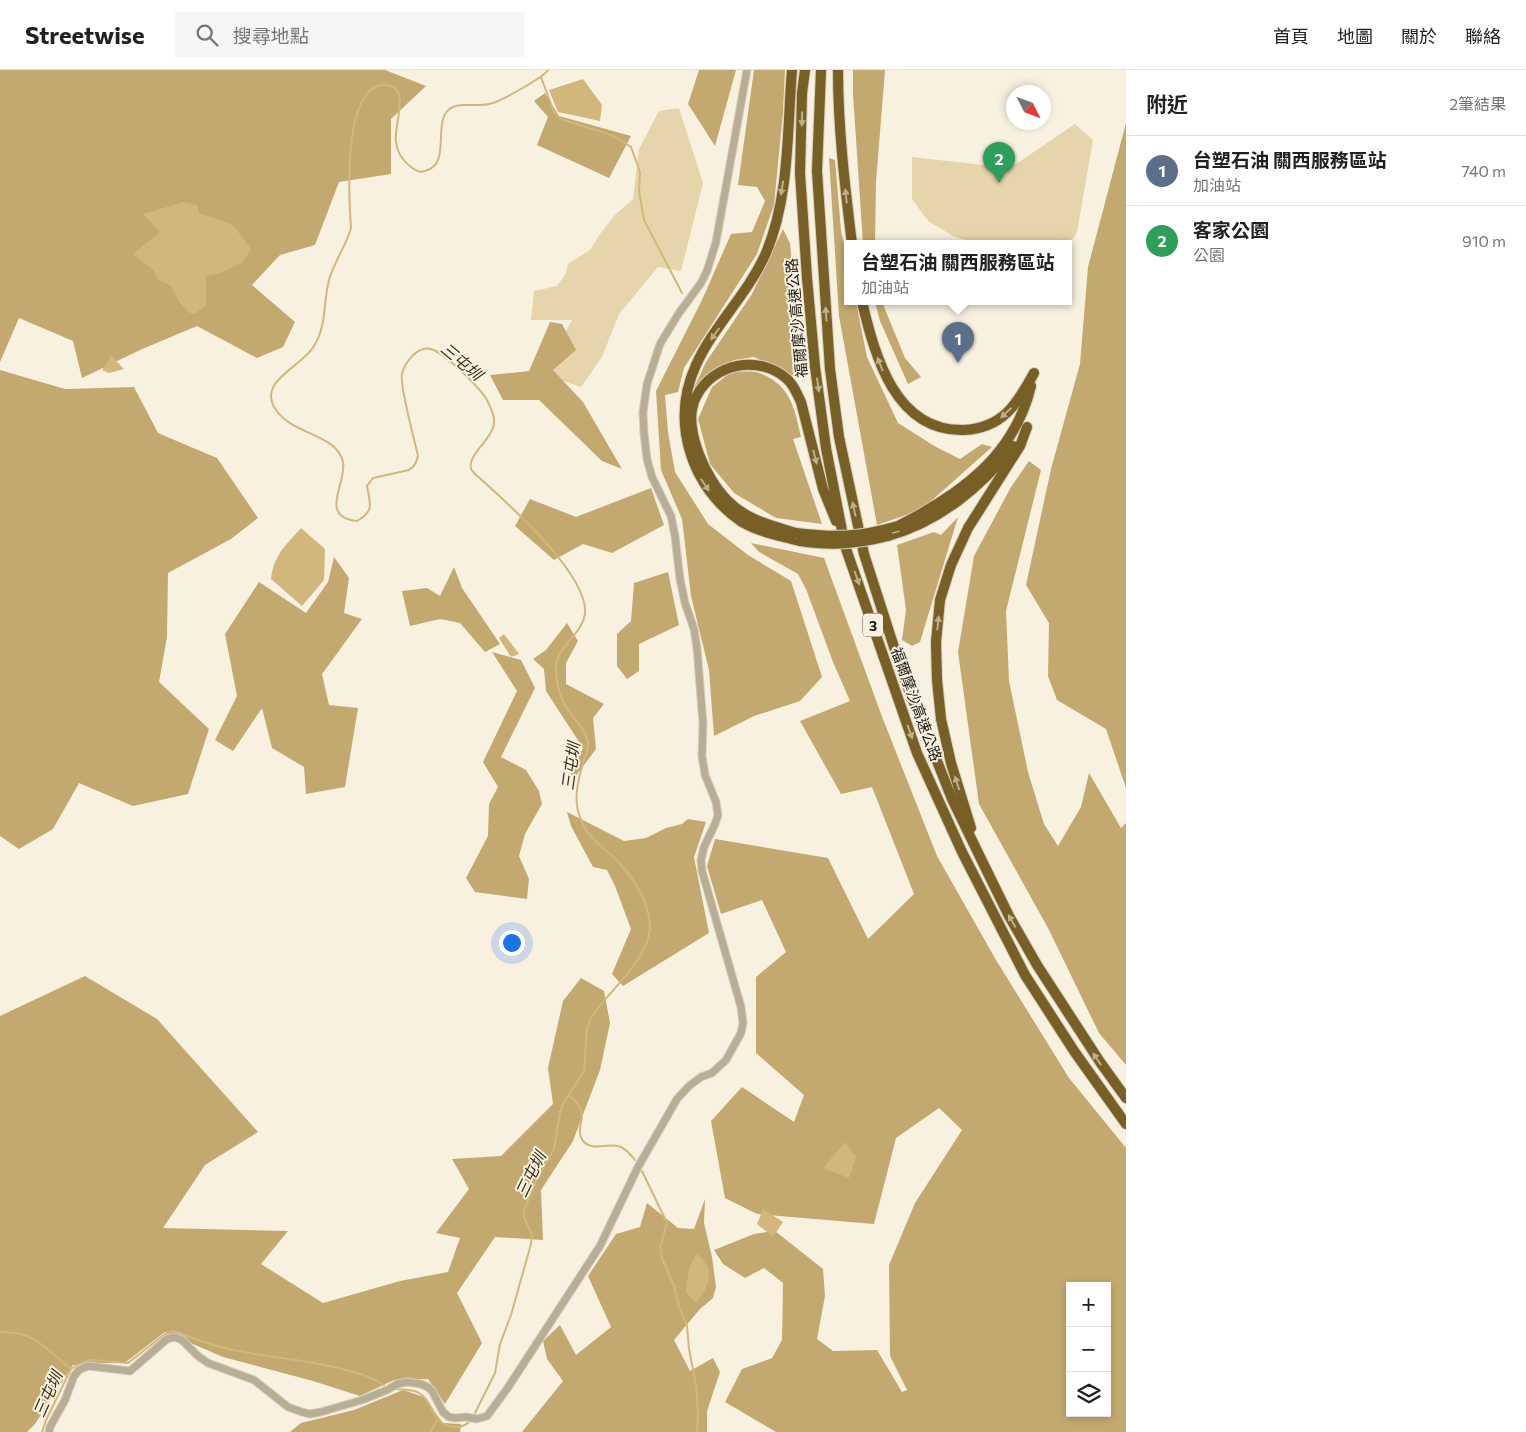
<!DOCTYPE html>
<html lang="zh-TW">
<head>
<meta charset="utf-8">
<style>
  body { margin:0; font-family:Commissioner,"Noto Sans TC",sans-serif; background:#f6f6f6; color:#202124 }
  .controls { position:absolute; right:15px; bottom:15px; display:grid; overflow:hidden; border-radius:0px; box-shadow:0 2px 8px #0003 }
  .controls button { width:45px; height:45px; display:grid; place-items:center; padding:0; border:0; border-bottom:1px solid #e0e0e0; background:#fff; color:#202124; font:25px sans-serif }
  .compass { position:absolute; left:1006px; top:15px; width:45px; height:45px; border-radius:50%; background:#fff; box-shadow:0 2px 8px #0003; rotate:132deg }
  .you { position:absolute; left:511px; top:872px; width:18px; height:18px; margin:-12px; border:4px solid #fff; border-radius:50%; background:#1a73e8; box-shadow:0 0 0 8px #1a73e833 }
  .badge { display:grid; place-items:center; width:32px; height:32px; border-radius:50%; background:#0b8043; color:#fff; font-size:16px; font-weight:700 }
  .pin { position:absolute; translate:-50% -41px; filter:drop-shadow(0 1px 2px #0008) }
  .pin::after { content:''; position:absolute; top:26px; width:18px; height:15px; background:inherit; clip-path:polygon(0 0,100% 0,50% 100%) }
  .popup { position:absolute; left:844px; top:170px; width:228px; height:65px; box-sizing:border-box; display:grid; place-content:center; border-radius:0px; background:#fff; filter:drop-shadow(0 1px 4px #0005); font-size:16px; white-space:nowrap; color:#757577 }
  .popup b { font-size:19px; color:#202124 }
  .popup::after { content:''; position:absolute; left:50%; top:100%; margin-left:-10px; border:10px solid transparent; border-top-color:#fff }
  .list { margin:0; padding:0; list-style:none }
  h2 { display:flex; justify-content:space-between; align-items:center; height:65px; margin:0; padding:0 20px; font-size:21px }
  h2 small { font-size:16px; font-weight:400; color:#757577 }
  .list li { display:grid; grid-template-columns:32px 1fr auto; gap:15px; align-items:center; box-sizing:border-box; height:70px; padding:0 20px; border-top:1px solid #e0e0e0 }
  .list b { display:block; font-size:19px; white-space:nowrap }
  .list p { margin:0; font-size:16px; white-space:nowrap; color:#757577 }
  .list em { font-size:16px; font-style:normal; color:#757577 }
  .icon { flex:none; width:28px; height:28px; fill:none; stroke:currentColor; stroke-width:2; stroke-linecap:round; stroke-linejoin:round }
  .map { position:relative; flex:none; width:1126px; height:1362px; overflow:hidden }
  header { display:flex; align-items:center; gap:30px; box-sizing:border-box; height:70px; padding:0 25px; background:#fff; border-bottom:1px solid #e0e0e0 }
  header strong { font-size:24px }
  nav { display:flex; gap:28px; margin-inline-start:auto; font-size:18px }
  .search { width:350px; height:45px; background:#f6f6f6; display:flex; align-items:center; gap:12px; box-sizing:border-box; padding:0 18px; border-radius:0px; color:#757577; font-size:19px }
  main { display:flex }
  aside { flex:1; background:#fff }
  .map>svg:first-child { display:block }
  .green { fill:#e6d4ab }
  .forest { fill:#c3a96f; fill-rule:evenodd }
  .water { fill:#d1b77c }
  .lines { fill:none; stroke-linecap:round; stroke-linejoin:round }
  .stream { stroke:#d1b77c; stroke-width:2 }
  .tertiary-casing { stroke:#d5cebf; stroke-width:9 }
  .motorway-casing { stroke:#d5cebf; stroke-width:12 }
  .tertiary { stroke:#b9ae95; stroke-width:7 }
  .motorway { stroke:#775f25; stroke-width:10 }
  .motorway-bridge-casing { stroke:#d5cebf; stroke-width:12; stroke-linecap:butt }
  .motorway-bridge { stroke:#775f25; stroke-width:10 }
  .oneway { fill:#beaf8c }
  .labels { text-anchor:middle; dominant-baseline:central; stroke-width:4; stroke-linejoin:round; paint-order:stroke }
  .shield { fill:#f9f1e0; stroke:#5e5950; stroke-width:1 }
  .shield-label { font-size:14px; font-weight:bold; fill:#1b1812 }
  .street-label { font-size:15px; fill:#1b1812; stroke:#f9f1e0 }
  .water-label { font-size:16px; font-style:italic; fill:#372c11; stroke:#f9f1e0 }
</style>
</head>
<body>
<header>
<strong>Streetwise</strong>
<div class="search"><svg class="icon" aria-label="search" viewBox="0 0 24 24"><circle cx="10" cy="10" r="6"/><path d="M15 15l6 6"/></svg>搜尋地點</div>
<nav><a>首頁</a><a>地圖</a><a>關於</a><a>聯絡</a></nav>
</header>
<main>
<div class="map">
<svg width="1126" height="1362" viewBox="0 0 1126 1362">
  <rect width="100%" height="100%" fill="#f9f1e0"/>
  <g class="green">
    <polygon points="679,38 703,113 681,201 658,197 619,244 602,287 581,317 543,304 572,250 531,250 534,221 557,216 565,205 568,194 590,180 600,164 614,146 633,129 639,79 659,41"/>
    <polygon points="1075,54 1093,70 1077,162 1068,176 1068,174 979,174 953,166 928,151 912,129 912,87 1010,98"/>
  </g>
  <g class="forest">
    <polygon points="0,0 385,0 426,16 391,49 391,104 339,112 315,175 280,185 252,215 295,252 283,277 257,288 197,256 140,280 82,308 73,271 19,248 0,292"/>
    <polygon points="699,0 736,0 715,76 688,34"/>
    <polygon points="754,0 785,0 783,42 774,135 757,184 684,298 678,322 665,325 668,362 675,402 708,454 748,485 791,511 822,607 800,631 754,646 714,666 709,600 691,526 682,449 661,400 656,321 702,230 731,164 752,162 765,131 757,117 738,115"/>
    <polygon points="853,0 885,0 876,112 875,174 863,174 853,24"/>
    <polygon points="545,23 559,46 631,66 609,108 537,75 548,47 534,31"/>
    <polygon points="1126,53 1126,718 1106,659 1057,630 1048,606 1049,553 1026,515 1051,399 1080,294 1088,197"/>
    <polygon points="829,88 835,90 841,160 848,193 848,232 856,232 867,287 898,353 936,377 960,389 982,374 992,377 921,440 877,455 839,246"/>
    <polygon points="783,159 790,173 802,307 795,308 754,287 734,290 693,320 706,292 752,224"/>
    <polygon points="875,232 882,232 905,288 921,307 908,314 880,251"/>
    <polygon points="550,252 562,254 576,280 553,300 583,332 622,399 602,391 539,330 503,330 490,305 529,301"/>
    <polygon points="0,300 65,319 134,317 158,363 217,388 258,448 231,469 168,503 167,567 159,612 209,659 188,724 133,736 79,713 53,759 19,779 0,766"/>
    <path d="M731,302C740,302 754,300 762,304C791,316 795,340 801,367L793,369L822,454L776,448L734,423L710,394L698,349L712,317Z"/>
    <polygon points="1029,391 1041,400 1006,541 1009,611 1028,702 1044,754 1058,776 1081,737 1089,703 1121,758 1126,753 1126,995 1099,963 1048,858 979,734 958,582 974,486 1011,417"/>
    <polygon points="651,418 664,455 612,483 583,474 554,490 515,456 530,429 576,447"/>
    <polygon points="958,447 920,572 912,576 902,570 906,540 897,475 934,462 941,465"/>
    <path d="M751,473L824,488L881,644L937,786L996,890L1069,1008L1126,1078V1362H776L725,1332L742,1299L772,1288L782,1270L783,1213L764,1198L745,1208L723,1194L714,1180L754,1164L775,1161L823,1199L825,1226L817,1269L833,1281L877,1280L902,1322L907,1320L890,1286L889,1195L915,1133L962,1060L939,1038L896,1068L874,1154L757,1144L725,1128L711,1051L742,1017L794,1052L804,1025L756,983V907L786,882L762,830L721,844L707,796L715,769L828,788L868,869L914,824L872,717L841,724L800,651L850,631L833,592L806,519L798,504L759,482ZM1070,1216H1107V1343H1070Z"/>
    <polygon points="334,487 349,508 344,543 362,549 322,604 329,635 358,638 345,717 306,724 304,697 272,678 262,638 233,681 215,670 237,626 225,564 259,512 306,543 328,512"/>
    <polygon points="454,497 462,518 500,574 485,582 460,553 440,549 410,556 402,521 427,518 440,526"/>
    <polygon points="668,502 679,555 639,574 639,601 627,609 617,596 617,564 631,551 634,513"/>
    <polygon points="567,553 578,571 566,593 566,614 604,634 593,648 596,679 575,707 573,707 570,703 583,678 546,621 544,599 533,589 546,580"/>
    <polygon points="492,582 521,590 535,618 501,687 526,700 539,721 542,734 525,764 519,786 529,809 527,829 475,822 466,808 488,766 489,734 498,717 483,692 517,621"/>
    <polygon points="567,742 624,771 646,768 666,758 682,754 688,749 706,752 694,787 709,863 623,916 612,904 631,859 615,816 607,800 593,797 571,756"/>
    <polygon points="85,906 157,949 258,1062 205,1095 163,1158 288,1161 261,1194 323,1233 400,1211 448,1202 460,1168 436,1163 469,1119 452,1089 501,1086 553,1034 548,998 563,931 581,908 604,921 610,953 600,1000 573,1071 541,1120 543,1170 495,1167 457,1223 482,1273 445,1334 428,1309 394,1310 360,1326 313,1311 223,1287 165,1262 126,1292 73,1295 35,1354 27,1362 0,1362 0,946"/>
    <polygon points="705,1129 704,1153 712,1187 716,1217 713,1228 700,1239 674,1270 690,1301 713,1288 720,1302 707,1341 707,1362 522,1362 563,1311 547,1289 543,1271 560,1255 576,1285 611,1257 588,1206 616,1164 640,1157 647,1133 678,1158 694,1159"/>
    <polygon points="403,1320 424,1327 443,1353 461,1354 460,1362 290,1362 301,1353 354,1340"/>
  </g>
  <g class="water">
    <polygon points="583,9 602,35 600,51 558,42 549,20"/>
    <polygon points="184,132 197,135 199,143 233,155 251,179 242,193 220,203 206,206 206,235 196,243 190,243 180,233 171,216 157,209 154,201 133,184 160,162 143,144"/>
    <polygon points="111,286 124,299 109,303 102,300"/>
    <path d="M301,458L325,479L324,510L302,536L271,509C273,486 286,475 301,458Z"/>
    <polygon points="504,564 519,584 511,587 499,568"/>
    <polygon points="845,1072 856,1087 849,1108 823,1098"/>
    <polygon points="763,1139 783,1152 773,1167 757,1154"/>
    <path d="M696,1184C717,1197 709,1218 696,1233L686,1222L689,1199Z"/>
  </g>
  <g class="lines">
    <g class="stream">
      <polyline points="541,7 554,42 561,49 614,66 631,77 640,102 639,121 644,150 682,223"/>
      <path d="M569,1026C595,1043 572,1056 583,1071C592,1082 609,1072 621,1077C627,1080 631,1085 635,1090"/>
      <polyline points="642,1101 667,1153 660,1177 662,1188 674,1216 679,1236 687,1256 689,1279 696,1315 698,1342 697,1362"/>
      <path d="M0,1262C36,1261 45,1279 71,1299"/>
      <path d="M396,1319C403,1320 413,1319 419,1323C435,1332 431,1356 455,1357C461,1357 465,1356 469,1352"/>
      <path d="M475,1343L495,1303L500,1274L511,1245L531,1174L532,1165L524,1147V1141L536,1111L554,1079L560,1043L563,1034L584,1001L587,958L591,948C608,921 649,890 650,857C650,836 636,811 622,796C604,775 586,771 578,741C574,725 579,708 583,693C585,687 588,681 588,675C588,659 570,647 564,633C558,623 557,612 556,600C554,577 582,566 585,544C589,504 504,430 475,404C474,402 471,401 471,398C467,385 494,368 494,352C495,346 490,336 487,330C480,318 445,283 431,279C417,276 405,292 402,304C399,315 415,371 418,386C416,393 415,396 409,400L373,408L367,416C370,434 375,441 357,451C318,447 347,413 343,392C337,364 293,365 276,340C256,311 301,298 314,276C327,255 323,233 329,210C334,192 346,176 351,158C349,130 342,19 383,15C413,13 393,56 396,72C397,82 403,91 411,97C415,100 419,103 425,101C457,93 423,36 463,35C473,35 484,36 493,33C504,29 543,8 548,0"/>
      <path d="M42,1362L46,1350L71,1299L82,1292L92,1290L128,1293L165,1264L172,1261L178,1262C235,1289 300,1285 360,1304C369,1306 376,1311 384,1315"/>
      <polyline points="430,1362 438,1349"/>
    </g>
    <g class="tertiary-casing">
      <polyline id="tertiary" points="49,1362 50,1357 65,1330 74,1306 79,1300 88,1296 130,1301 167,1269 175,1267 182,1270 198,1286 208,1293 254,1310 288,1337 302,1342 310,1344 321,1342 362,1330 387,1320 397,1314 407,1312 421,1314 428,1317 432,1321 443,1342 449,1347 455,1348 466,1347 477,1349 487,1346 507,1319 600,1176 638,1097 677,1029 689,1016 701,1007 712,1003 726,990 741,963 743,953 741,937 702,801 701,790 704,777 715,754 718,745 716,732 705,705 702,686 703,654 697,578 694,559 685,533 680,509 675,466 671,446 652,407 647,389 644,363 643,342 647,314 660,274 679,243 701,213 707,201 716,172 747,0"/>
    </g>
    <g class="motorway-casing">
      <g id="motorway">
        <path d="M792,0C787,60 790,126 766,183C748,224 714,255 696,295C670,352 691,418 742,452C759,462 781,466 800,471"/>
        <polyline points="805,0 802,23 800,103 807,208 815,297 826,378 845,476 917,683 962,782 1025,905 1074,981 1126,1054"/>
        <polyline points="821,0 817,101 830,299 839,367 864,484 903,605 952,729 983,793 1009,846 1037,895 1100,992 1126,1028"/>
        <path d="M838,0C838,58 845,117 852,174"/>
        <path d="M862,232C875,286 895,362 964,360C1003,358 1017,334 1034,303"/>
        <path d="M898,456C959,425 1014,387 1031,316"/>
        <path d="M796,463C773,456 746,450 728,431C706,410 681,356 696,327C713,293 759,284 787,309C794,315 797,324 801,332L823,419L836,451"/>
        <path d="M888,466C938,452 982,417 1013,376"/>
        <polyline points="971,758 951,693 941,649 937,610 936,572 940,530 951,495 968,458 1020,376 1027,357"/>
      </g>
    </g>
    <use href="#tertiary" class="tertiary"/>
    <use href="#motorway" class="motorway"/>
    <g class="motorway-bridge-casing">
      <g id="motorway-bridge">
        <path d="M796,463C836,468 860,467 898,456"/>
        <path d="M800,471C833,476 856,474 888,466"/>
      </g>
    </g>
    <use href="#motorway-bridge" class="motorway-bridge"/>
  </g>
  <defs><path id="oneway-solid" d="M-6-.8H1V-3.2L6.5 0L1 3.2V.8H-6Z" transform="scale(1.25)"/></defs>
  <g class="oneway">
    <use href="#oneway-solid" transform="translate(802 49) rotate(91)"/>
    <use href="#oneway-solid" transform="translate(782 118) rotate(100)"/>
    <use href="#oneway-solid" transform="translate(846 126) rotate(-96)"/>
    <use href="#oneway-solid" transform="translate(826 244) rotate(-94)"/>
    <use href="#oneway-solid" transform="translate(715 264) rotate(125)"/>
    <use href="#oneway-solid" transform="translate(880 294) rotate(-111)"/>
    <use href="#oneway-solid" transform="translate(818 315) rotate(82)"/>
    <use href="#oneway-solid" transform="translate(1006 343) rotate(137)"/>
    <use href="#oneway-solid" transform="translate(815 387) rotate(76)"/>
    <use href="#oneway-solid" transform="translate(705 415) rotate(56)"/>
    <use href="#oneway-solid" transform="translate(854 439) rotate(-102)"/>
    <use href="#oneway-solid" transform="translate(857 508) rotate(70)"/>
    <use href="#oneway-solid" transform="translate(938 553) rotate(-84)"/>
    <use href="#oneway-solid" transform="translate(910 662) rotate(70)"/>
    <use href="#oneway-solid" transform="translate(957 713) rotate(-108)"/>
    <use href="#oneway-solid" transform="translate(1012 851) rotate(-119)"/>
    <use href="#oneway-solid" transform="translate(1097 989) rotate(-124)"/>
  </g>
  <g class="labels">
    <rect class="shield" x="863" y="543.5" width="20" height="23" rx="4"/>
    <g class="shield-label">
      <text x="873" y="555">3</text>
    </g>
    <g class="street-label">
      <text transform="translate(796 248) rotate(-95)">福爾摩沙高速公路</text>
      <text transform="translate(917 634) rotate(70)">福爾摩沙高速公路</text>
    </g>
    <g class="water-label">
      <text transform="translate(462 291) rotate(40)">三屯圳</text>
      <text transform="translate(570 696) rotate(-82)">三屯圳</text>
      <text transform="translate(530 1104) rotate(-64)">三屯圳</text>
      <text transform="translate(47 1324) rotate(-66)">三屯圳</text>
    </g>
  </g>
</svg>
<div class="controls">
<button>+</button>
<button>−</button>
<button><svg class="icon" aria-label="layers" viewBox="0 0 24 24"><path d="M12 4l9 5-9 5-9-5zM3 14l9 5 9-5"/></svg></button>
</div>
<svg class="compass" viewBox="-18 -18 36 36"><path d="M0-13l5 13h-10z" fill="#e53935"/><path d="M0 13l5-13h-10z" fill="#757577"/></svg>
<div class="you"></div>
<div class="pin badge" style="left:958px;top:293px;background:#5c6f8a">1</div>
<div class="popup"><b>台塑石油 關西服務區站</b>加油站</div>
<div class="pin badge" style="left:999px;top:113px;background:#2e9e5b">2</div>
</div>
<aside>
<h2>附近<small>2筆結果</small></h2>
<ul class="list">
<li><span class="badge" style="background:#5c6f8a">1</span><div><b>台塑石油 關西服務區站</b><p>加油站</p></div><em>740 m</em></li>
<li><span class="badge" style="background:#2e9e5b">2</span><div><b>客家公園</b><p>公園</p></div><em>910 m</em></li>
</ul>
</aside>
</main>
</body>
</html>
